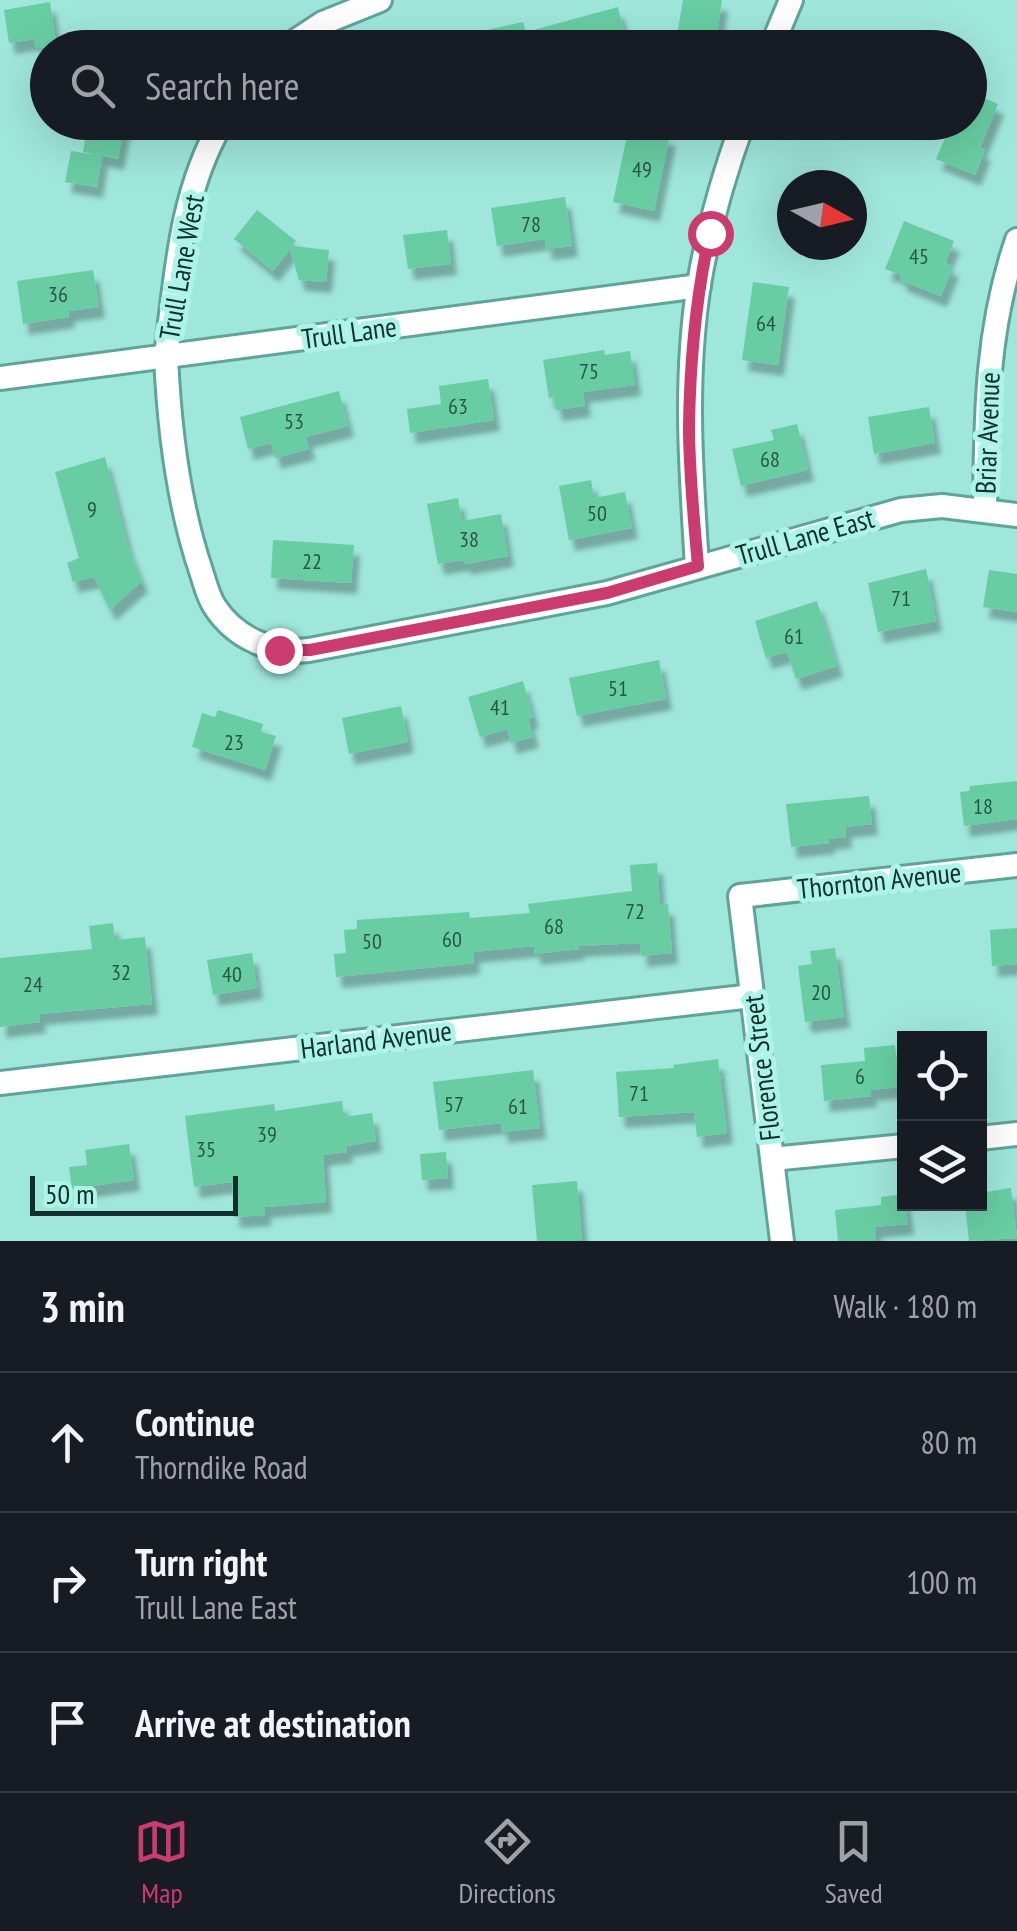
<!DOCTYPE html>
<html lang="en">
<head>
<meta charset="utf-8">
<style>
  body { margin:0; font-family:"PT Sans Narrow",sans-serif; background:#20242c; color:#f1f3f6 }
  .controls { position:absolute; right:30px; bottom:30px; display:grid; overflow:hidden; border-radius:0px; box-shadow:0 10px 40px #0002 }
  .controls button { width:90px; height:90px; display:grid; place-items:center; padding:0; border:0; border-bottom:2px solid #363941; background:#171b24; color:#f1f3f6; font:50px sans-serif }
  .compass { position:absolute; left:777px; top:170px; width:90px; height:90px; border-radius:50%; background:#171b24; box-shadow:0 10px 40px #0002; rotate:98deg }
  .scale { position:absolute; left:30px; bottom:25px; width:208px; box-sizing:border-box; padding-left:10px; border:5px solid #122f2b; border-top:0; font-size:28px; line-height:35px; white-space:nowrap; color:#122f2b; -webkit-text-stroke:8px #acf3e8; paint-order:stroke }
  .stop { position:absolute; width:30px; height:30px; margin:-22px; border:8px solid #c93c6d; border-radius:50%; background:#fff }
  .stop.end { background:#c93c6d; border-color:#fff; box-shadow:0 2px 10px #0008 }
  .list { margin:0; padding:0; list-style:none }
  h2 { display:flex; justify-content:space-between; align-items:center; height:130px; margin:0; padding:0 40px; font-size:42px }
  h2 small { font-size:32px; font-weight:400; color:#9ea1a6 }
  .list li { display:grid; grid-template-columns:65px 1fr auto; gap:30px; align-items:center; box-sizing:border-box; height:140px; padding:0 40px; border-top:2px solid #363941 }
  .list b { display:block; font-size:38px; white-space:nowrap }
  .list p { margin:0; font-size:32px; white-space:nowrap; color:#9ea1a6 }
  .list em { font-size:32px; font-style:normal; color:#9ea1a6 }
  .icon { flex:none; width:55px; height:55px; fill:none; stroke:currentColor; stroke-width:2; stroke-linecap:round; stroke-linejoin:round }
  .map { position:relative; flex:none; width:1017px; height:1241px; overflow:hidden }
  .search { position:absolute; background:#171b24; box-shadow:0 10px 40px #0002; left:30px; right:30px; top:30px; height:110px; display:flex; align-items:center; gap:25px; box-sizing:border-box; padding:0 35px; border-radius:55px; color:#9ea1a6; font-size:38px }
  .sheet { height:550px; background:#171b24 }
  nav { display:flex; justify-content:space-around; align-items:center; box-sizing:border-box; height:140px; border-top:2px solid #363941; background:#171b24; font-size:28px; color:#9ea1a6 }
  nav a { display:grid; justify-items:center; gap:5px }
  nav .on { color:#c93c6d }
  .map>svg:first-child { display:block }
  .building { fill:#67cda2; filter:url(#shadow) }
  .lines { fill:none; stroke-linecap:round; stroke-linejoin:round }
  .street-casing { stroke:#5fa49a; stroke-width:28 }
  .street { stroke:#fff; stroke-width:22 }
  .route { stroke:#c93c6d; stroke-width:12 }
  .labels { text-anchor:middle; dominant-baseline:central; stroke-width:10; stroke-linejoin:round; paint-order:stroke }
  .number-label { font-size:22px; fill:#275649 }
  .street-label { font-size:28px; fill:#122f2b; stroke:#acf3e8 }
</style>
</head>
<body>
<div class="map">
<svg width="1017" height="1241" viewBox="0 0 1017 1241">
  <defs>
    <filter id="shadow"><feDropShadow dx="6" dy="11" stdDeviation="2.5" flood-color="#0004"/></filter>
  </defs>
  <rect width="100%" height="100%" fill="#9fe6db"/>
  <g class="building">
    <polygon points="683,0 722,0 716,41 677,35"/>
    <polygon points="50,2 57,48 36,48 34,39 9,43 4,10"/>
    <polygon points="618,7 628,48 451,48 450,38 523,22 526,32"/>
    <polygon points="970,92 998,104 980,148 985,150 975,175 936,159 952,122 970,122"/>
    <polygon points="88,122 125,122 118,159 83,152"/>
    <polygon points="629,126 670,135 654,211 613,202"/>
    <polygon points="71,151 102,156 97,187 65,182"/>
    <polygon points="565,197 572,246 546,249 545,239 497,246 491,208"/>
    <polygon points="257,210 296,241 292,246 329,250 326,282 299,280 290,249 273,271 234,239"/>
    <polygon points="904,221 954,241 945,263 953,266 941,296 900,280 901,275 885,269"/>
    <polygon points="447,230 451,264 408,269 403,235"/>
    <polygon points="93,270 99,307 68,311 69,317 23,324 17,281"/>
    <polygon points="753,282 789,287 778,365 742,360"/>
    <polygon points="604,350 605,355 630,351 635,385 583,392 585,406 556,410 554,397 549,398 543,360"/>
    <polygon points="488,379 494,420 410,433 407,409 441,404 439,386"/>
    <polygon points="339,391 348,426 306,437 309,449 275,458 271,443 248,449 240,417"/>
    <polygon points="929,407 935,443 874,454 868,417"/>
    <polygon points="797,424 808,470 741,486 732,449 774,440 771,430"/>
    <polygon points="105,457 128,547 142,581 110,610 94,577 73,582 67,563 79,558 55,472"/>
    <polygon points="591,480 594,498 625,492 632,528 569,540 559,486"/>
    <polygon points="458,498 462,521 501,514 508,556 465,564 464,560 438,564 427,504"/>
    <polygon points="273,540 354,545 351,583 271,578"/>
    <polygon points="926,569 936,621 878,632 868,583"/>
    <polygon points="989,570 1017,574 1017,612 983,607"/>
    <polygon points="817,601 837,666 796,679 787,652 766,658 755,621"/>
    <polygon points="659,660 666,699 577,716 569,678"/>
    <polygon points="523,681 533,717 528,719 533,737 511,743 507,729 480,737 468,697"/>
    <polygon points="401,706 408,742 349,754 342,718"/>
    <polygon points="218,710 263,724 261,732 276,736 265,770 192,747 202,713 215,717"/>
    <polygon points="1017,781 1017,819 964,826 960,792 969,791 970,786"/>
    <polygon points="869,796 872,824 845,827 846,837 829,839 829,843 791,847 786,804"/>
    <polygon points="657,863 660,905 668,904 672,953 641,956 640,943 578,946 579,949 535,954 534,946 473,952 474,963 466,964 336,977 334,954 346,953 344,930 357,929 357,920 469,912 470,918 530,913 528,904 632,891 630,865"/>
    <polygon points="113,923 115,940 145,937 152,1004 39,1014 40,1022 0,1027 0,958 92,949 89,926"/>
    <polygon points="1017,928 1017,964 992,966 990,930"/>
    <polygon points="835,948 844,1017 805,1022 798,966 812,964 810,951"/>
    <polygon points="252,953 257,988 213,995 207,960"/>
    <polygon points="895,1045 900,1087 870,1090 871,1096 824,1101 821,1065 865,1061 864,1048"/>
    <polygon points="718,1059 727,1133 697,1137 694,1112 619,1117 616,1072 674,1068 673,1065"/>
    <polygon points="533,1070 540,1128 502,1132 501,1123 439,1130 433,1082"/>
    <polygon points="342,1101 344,1117 372,1113 376,1141 346,1146 347,1152 323,1155 326,1202 265,1207 265,1215 234,1217 232,1182 194,1187 185,1116 274,1104 275,1111"/>
    <polygon points="129,1144 134,1180 72,1189 69,1167 87,1165 85,1150"/>
    <polygon points="446,1152 448,1178 422,1180 420,1154"/>
    <polygon points="577,1181 582,1241 537,1241 532,1185"/>
    <polygon points="1011,1188 1017,1238 969,1241 965,1204 980,1204 980,1193"/>
    <polygon points="904,1194 908,1224 875,1227 876,1241 838,1241 835,1210 881,1205 881,1197"/>
  </g>
  <g class="lines">
    <g class="street-casing">
      <g id="street">
        <polyline points="285,48 323,23 380,0"/>
        <polyline points="771,48 791,0"/>
        <path d="M222,122C180,193 176,277 166,356C169,425 179,506 201,571C205,583 208,597 215,607C236,639 273,654 309,650L607,593L901,510L942,506L1017,515"/>
        <polyline points="0,378 699,286"/>
        <path d="M985,509C986,416 986,330 1017,240"/>
        <path d="M697,566C691,472 684,378 699,284C708,230 724,174 743,122"/>
        <polyline points="0,1083 752,996"/>
        <polyline points="980,1138 1017,1134"/>
        <polyline points="772,1159 904,1146"/>
        <polyline points="782,1241 740,896 1017,865"/>
      </g>
    </g>
    <use href="#street" class="street"/>
  </g>
  <g class="lines">
    <path class="route" d="M279,650H310L607,593L698,566C694,520 689,473 689,426C690,361 696,296 710,233"/>
  </g>
  <g class="labels">
    <g class="number-label">
      <text x="642" y="169">49</text>
      <text x="531" y="224">78</text>
      <text x="919" y="256">45</text>
      <text x="58" y="294">36</text>
      <text x="766" y="323">64</text>
      <text x="589" y="371">75</text>
      <text x="458" y="406">63</text>
      <text x="294" y="421">53</text>
      <text x="770" y="459">68</text>
      <text x="92" y="509">9</text>
      <text x="597" y="513">50</text>
      <text x="469" y="539">38</text>
      <text x="312" y="561">22</text>
      <text x="901" y="598">71</text>
      <text x="794" y="636">61</text>
      <text x="618" y="688">51</text>
      <text x="500" y="707">41</text>
      <text x="234" y="742">23</text>
      <text x="983" y="806">18</text>
      <text x="635" y="911">72</text>
      <text x="554" y="926">68</text>
      <text x="452" y="939">60</text>
      <text x="372" y="941">50</text>
      <text x="121" y="972">32</text>
      <text x="232" y="974">40</text>
      <text x="33" y="984">24</text>
      <text x="821" y="992">20</text>
      <text x="860" y="1076">6</text>
      <text x="639" y="1093">71</text>
      <text x="454" y="1104">57</text>
      <text x="518" y="1106">61</text>
      <text x="267" y="1134">39</text>
      <text x="206" y="1149">35</text>
    </g>
    <g class="street-label">
      <text transform="translate(181 267) rotate(-80)">Trull Lane West</text>
      <text transform="translate(349 332) rotate(-8)">Trull Lane</text>
      <text transform="translate(987 433) rotate(-88)">Briar Avenue</text>
      <text transform="translate(805 536) rotate(-16)">Trull Lane East</text>
      <text transform="translate(879 880) rotate(-6)">Thornton Avenue</text>
      <text transform="translate(376 1039) rotate(-7)">Harland Avenue</text>
      <text transform="translate(761 1068) rotate(-97)">Florence Street</text>
    </g>
  </g>
</svg>
<div class="controls">
<button><svg class="icon" aria-label="locate" viewBox="0 0 24 24"><circle cx="12" cy="12" r="6"/><path d="M12 2v4M12 18v4M2 12h4M18 12h4"/></svg></button>
<button><svg class="icon" aria-label="layers" viewBox="0 0 24 24"><path d="M12 4l9 5-9 5-9-5zM3 14l9 5 9-5"/></svg></button>
</div>
<svg class="compass" viewBox="-18 -18 36 36"><path d="M0-13l5 13h-10z" fill="#e53935"/><path d="M0 13l5-13h-10z" fill="#9ea1a6"/></svg>
<div class="scale">50 m</div>
<div class="stop" style="left:710px;top:233px"></div>
<div class="stop end" style="left:279px;top:650px"></div>
<div class="search"><svg class="icon" aria-label="search" viewBox="0 0 24 24"><circle cx="10" cy="10" r="6"/><path d="M15 15l6 6"/></svg>Search here</div>
</div>
<section class="sheet">
<h2>3 min<small>Walk · 180 m</small></h2>
<ul class="list">
<li><svg class="icon" aria-label="ahead" viewBox="0 0 24 24"><path d="M12 20V5M6 11l6-6 6 6"/></svg><div><b>Continue</b><p>Thorndike Road</p></div><em>80 m</em></li>
<li><svg class="icon" aria-label="right" viewBox="0 0 24 24"><path d="M7 20v-9h11M14 6l5 5-5 5"/></svg><div><b>Turn right</b><p>Trull Lane East</p></div><em>100 m</em></li>
<li><svg class="icon" aria-label="arrive" viewBox="0 0 24 24"><path d="M6 21V4h12l-3 4 3 4H6"/></svg><div><b>Arrive at destination</b></div></li>
</ul>
</section>
<nav>
<a class="on"><svg class="icon" aria-label="map" viewBox="0 0 24 24"><path d="M3 6l6-2 6 2 6-2v14l-6 2-6-2-6 2zM9 4v14M15 6v14"/></svg>Map</a>
<a><svg class="icon" aria-label="directions" viewBox="0 0 24 24"><path d="M12 3l9 9-9 9-9-9zM9 14v-3h6M13 9l2 2-2 2"/></svg>Directions</a>
<a><svg class="icon" aria-label="saved" viewBox="0 0 24 24"><path d="M7 4h10v16l-5-4-5 4z"/></svg>Saved</a>
</nav>
</body>
</html>
